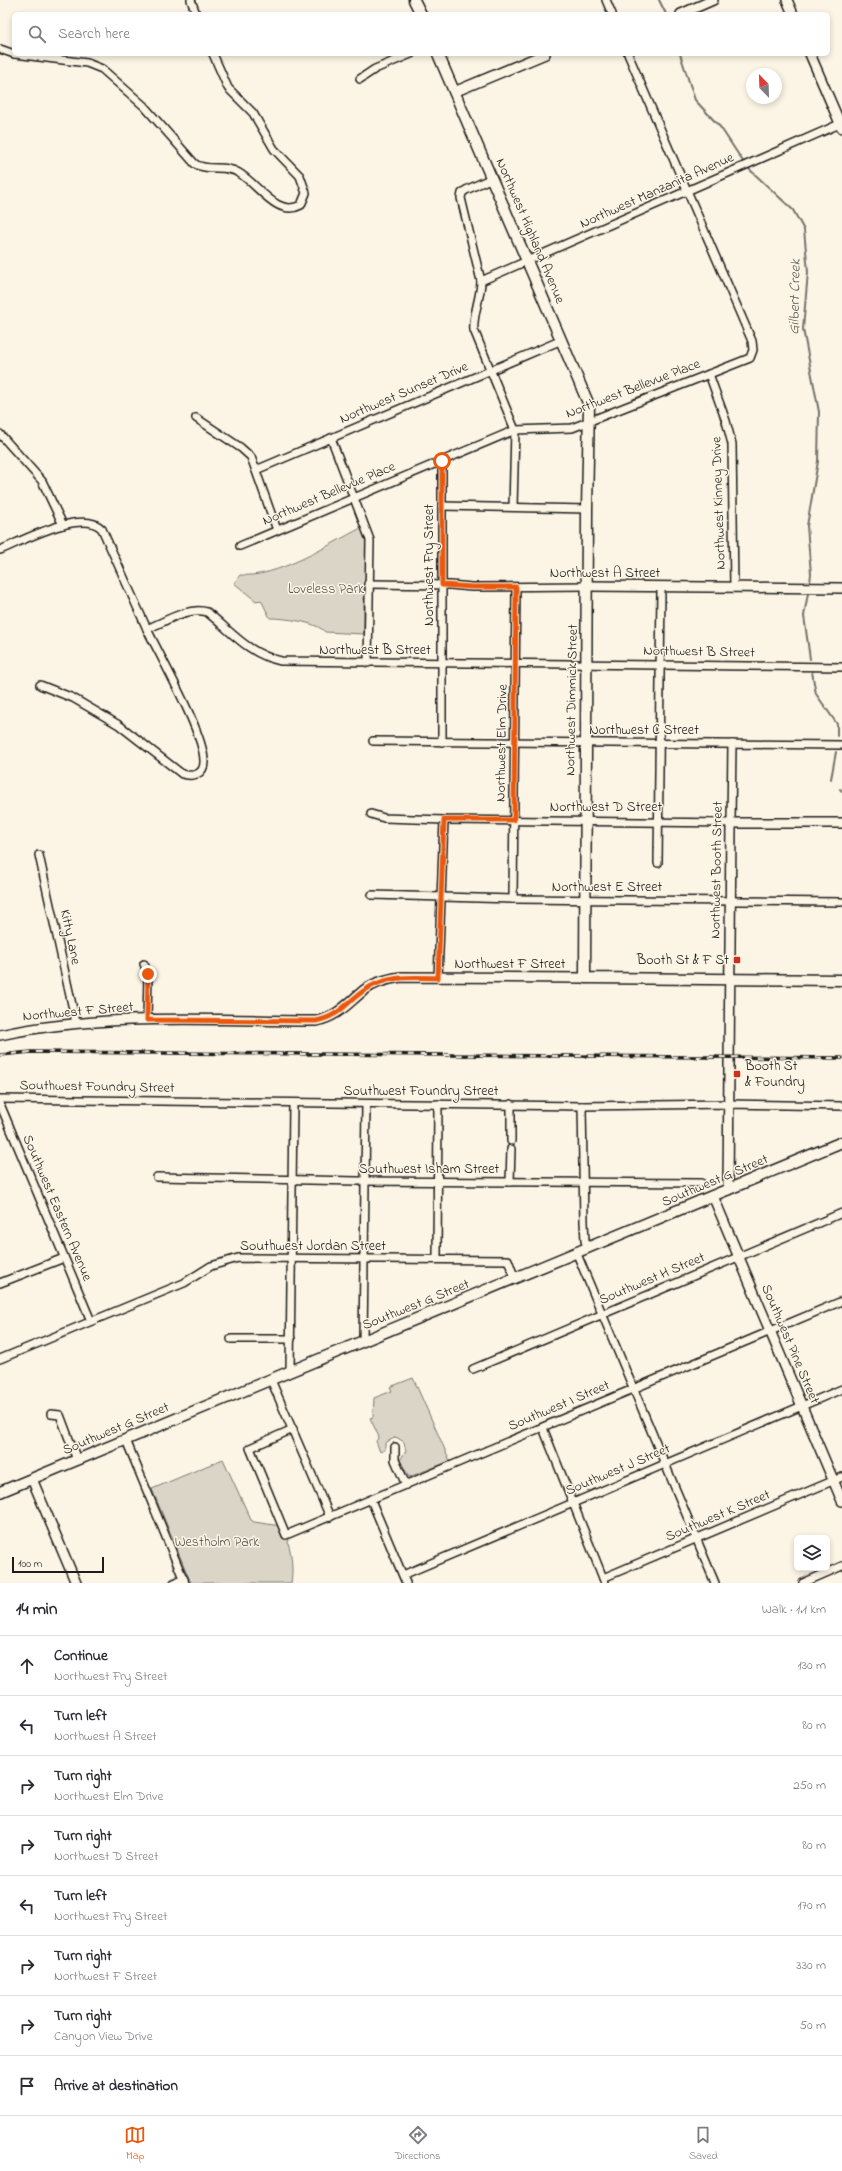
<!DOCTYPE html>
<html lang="en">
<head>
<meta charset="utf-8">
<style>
  body { margin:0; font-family:"Indie Flower",sans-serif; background:#f2f2f3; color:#2b2b33 }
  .controls { position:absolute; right:12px; bottom:12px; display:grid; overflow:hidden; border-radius:6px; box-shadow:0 2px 6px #0003 }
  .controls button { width:36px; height:36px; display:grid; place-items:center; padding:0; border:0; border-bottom:1px solid #e1e1e2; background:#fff; color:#2b2b33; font:20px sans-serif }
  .compass { position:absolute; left:746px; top:68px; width:36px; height:36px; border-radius:50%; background:#fff; box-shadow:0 2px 6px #0003; rotate:337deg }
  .scale { position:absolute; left:12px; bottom:10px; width:92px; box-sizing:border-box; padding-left:4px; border:2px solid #1c1c1c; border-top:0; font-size:11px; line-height:14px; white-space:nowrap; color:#1c1c1c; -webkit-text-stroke:3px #fcf5e5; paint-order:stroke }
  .stop { position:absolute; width:12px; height:12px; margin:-9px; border:3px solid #ea580c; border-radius:50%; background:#fff }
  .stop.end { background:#ea580c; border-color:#fff; box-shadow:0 1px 4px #0008 }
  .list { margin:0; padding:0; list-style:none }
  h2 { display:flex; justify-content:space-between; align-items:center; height:52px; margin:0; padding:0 16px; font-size:17px }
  h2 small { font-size:13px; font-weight:400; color:#7c7c81 }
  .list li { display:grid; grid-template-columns:26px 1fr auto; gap:12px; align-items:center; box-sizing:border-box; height:60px; padding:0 16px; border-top:1px solid #e1e1e2 }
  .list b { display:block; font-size:15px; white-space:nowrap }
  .list p { margin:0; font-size:13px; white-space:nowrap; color:#7c7c81 }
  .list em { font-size:13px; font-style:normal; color:#7c7c81 }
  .icon { flex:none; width:22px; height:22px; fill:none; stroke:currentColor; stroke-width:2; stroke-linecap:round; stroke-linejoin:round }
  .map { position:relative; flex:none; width:842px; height:1583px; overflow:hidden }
  .search { position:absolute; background:#fff; box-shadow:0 2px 6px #0003; left:12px; right:12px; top:12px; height:44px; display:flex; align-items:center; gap:10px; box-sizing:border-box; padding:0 14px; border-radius:6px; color:#7c7c81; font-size:15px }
  .sheet { height:532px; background:#fff }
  nav { display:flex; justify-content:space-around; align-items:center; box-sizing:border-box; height:56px; border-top:1px solid #e1e1e2; background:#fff; font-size:11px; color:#7c7c81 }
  nav a { display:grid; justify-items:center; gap:2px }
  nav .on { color:#ea580c }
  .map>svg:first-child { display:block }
  .green { fill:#dbd5c8; stroke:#7c7872 }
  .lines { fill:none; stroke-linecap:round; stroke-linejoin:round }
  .stream { stroke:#75726c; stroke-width:2 }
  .minor-casing { stroke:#1c1c1c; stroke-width:10 }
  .tertiary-casing { stroke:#1c1c1c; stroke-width:12 }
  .secondary-casing { stroke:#1c1c1c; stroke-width:13 }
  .minor { stroke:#fcf5e5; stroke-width:7 }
  .tertiary { stroke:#fcf5e5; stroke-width:9 }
  .secondary { stroke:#fcf5e5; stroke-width:10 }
  .rail-casing { stroke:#1c1c1c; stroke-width:3.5 }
  .rail { stroke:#fcf5e5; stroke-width:2; stroke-dasharray:6; stroke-linecap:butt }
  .route { stroke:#ea580c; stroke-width:5 }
  .poi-dot { fill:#c8321e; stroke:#fcf5e5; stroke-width:1.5 }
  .labels { text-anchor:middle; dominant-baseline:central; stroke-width:3; stroke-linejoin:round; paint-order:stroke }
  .street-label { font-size:14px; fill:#1c1c1c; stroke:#fcf5e5 }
  .park-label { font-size:14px; fill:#555450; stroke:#fcf5e5 }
  .poi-label { font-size:14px; fill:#1c1c1c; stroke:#fcf5e5; text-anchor:end }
  .water-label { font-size:15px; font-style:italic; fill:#575551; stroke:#fcf5e5 }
</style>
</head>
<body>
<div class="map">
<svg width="842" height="1583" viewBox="0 0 842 1583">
  <rect width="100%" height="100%" fill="#fcf5e5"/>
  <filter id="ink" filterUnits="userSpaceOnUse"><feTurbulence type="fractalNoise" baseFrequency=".025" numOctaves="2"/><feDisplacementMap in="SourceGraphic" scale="8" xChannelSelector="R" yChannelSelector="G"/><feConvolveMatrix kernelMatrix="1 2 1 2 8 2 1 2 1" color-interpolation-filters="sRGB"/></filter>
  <g filter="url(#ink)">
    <g class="green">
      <path d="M361,528L368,544L364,595V634L325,632C317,622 284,618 270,618L261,600L256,601L234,583L240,575C275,579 330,544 361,528Z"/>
      <polygon points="413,1378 450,1461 409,1477 400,1460 406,1451 404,1442 396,1437 385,1443 385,1450 380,1452 376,1441 379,1437 370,1418 373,1417 374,1398 392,1391 390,1387"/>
      <path d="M223,1459L251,1520L254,1522L281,1526L289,1540L288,1543C292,1554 293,1571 291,1583H191L152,1489Z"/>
    </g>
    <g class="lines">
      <g class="stream">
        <polyline points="659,0 666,14"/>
        <polyline points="680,54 695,100 721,128 744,163"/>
        <polyline points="747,167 793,210 804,230 808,272 803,329 819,412 818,461 807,526 811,574 810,582"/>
        <polyline points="808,593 804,616 810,659"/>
        <polyline points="812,672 816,694 837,724 837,736"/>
        <polyline points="831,779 836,752"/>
        <polyline points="840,789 842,791"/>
      </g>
      <g class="minor-casing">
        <g id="minor">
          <polyline points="191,0 196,14"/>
          <polyline points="606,0 612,14"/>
          <polyline points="0,49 14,54"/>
          <path d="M15,54L87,63L102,69L144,106L195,164C209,172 225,164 239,173C259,185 277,218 301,205L306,193L300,176L274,149L253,113L228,88L213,54"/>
          <polyline points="360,79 375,69 411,54"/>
          <path d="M492,178L466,190L462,193L461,198L481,281C481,297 472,317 474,330L515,430L513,507"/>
          <polyline points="481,281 842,123"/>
          <polyline points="709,374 726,421 732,444 734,587"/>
          <polyline points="196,418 241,448 251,457 277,530"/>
          <polyline points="0,434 42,481 63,525"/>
          <polyline points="331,438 370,540 368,663"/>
          <polyline points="256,470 562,340"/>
          <polyline points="442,506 587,509"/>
          <polyline points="240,546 515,430 572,428 750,358 753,350 752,341 628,54"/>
          <path d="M0,550C22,541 83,508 102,529L147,629C164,622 189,606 207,612C232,632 248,654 281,661L842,667"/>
          <polyline points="368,584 450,585 472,587 588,586"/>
          <path d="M40,685L73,698L119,725L182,774C192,777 204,775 204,762C205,735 161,658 147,629"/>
          <polyline points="373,741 842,745"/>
          <polyline points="442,742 442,461"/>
          <polyline points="371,814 384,818 444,820 731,823 732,744"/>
          <polyline points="39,855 76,1023"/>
          <polyline points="658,863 661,587"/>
          <polyline points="372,895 513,899 842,902"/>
          <polyline points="513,899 516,587"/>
          <polyline points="144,964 148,974 147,1020"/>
          <polyline points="438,978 444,820"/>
          <polyline points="0,1099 582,1106 729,1104 842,1106"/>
          <polyline points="0,1104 91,1321"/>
          <polyline points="582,1106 584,1222 585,1241 588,1249"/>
          <polyline points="511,1141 511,1104"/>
          <polyline points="157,1177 357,1181 701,1183"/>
          <polyline points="510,1182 511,1149"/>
          <polyline points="577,1254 715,1583"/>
          <polyline points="437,1259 438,1104"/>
          <polyline points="0,1283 64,1258"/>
          <polyline points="231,1339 291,1339"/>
          <polyline points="363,1342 366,1104"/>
          <polyline points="0,1359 184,1283 211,1266 238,1258 508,1260 515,1279"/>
          <polyline points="473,1369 842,1213"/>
          <polyline points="290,1372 293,1103"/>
          <polyline points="271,1380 330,1517"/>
          <polyline points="51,1414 60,1415 77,1460"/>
          <polyline points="543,1428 605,1583"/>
          <polyline points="293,1429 250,1448 286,1535 842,1301"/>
          <polyline points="126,1440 185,1583"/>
          <polyline points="395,1447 395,1460 406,1485"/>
          <polyline points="371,1500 406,1583"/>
          <polyline points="403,1575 842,1389"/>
          <polyline points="603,1578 842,1477"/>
          <polyline points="174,1583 184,1579"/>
          <polyline points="803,1583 842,1566"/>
        </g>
      </g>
      <g class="tertiary-casing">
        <g id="tertiary">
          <polyline points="787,0 793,14"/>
          <polyline points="681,14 713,0"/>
          <polyline points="810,54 842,128"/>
          <polyline points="454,92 545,54"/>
          <polyline points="588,586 842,588"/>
          <path d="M0,1035C104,1013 211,1020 316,1021C337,1017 347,1004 363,991C374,982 387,979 401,977L585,978"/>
          <polyline points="728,1190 731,823 842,823"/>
          <polyline points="713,1196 842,1501"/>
          <polyline points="32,1479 76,1583"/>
        </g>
      </g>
      <g class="secondary-casing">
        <g id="secondary">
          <polyline points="414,0 421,14"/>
          <polyline points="438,54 589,405 587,509 585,978 842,980"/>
          <polyline points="0,1492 842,1142"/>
        </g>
      </g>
      <use href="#minor" class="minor"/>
      <use href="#tertiary" class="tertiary"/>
      <use href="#secondary" class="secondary"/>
      <g class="rail-casing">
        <polyline id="rail" points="0,1055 31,1052 842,1058"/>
      </g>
      <use href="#rail" class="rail"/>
    </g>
  </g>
  <g class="lines" filter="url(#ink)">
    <path class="route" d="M148,974L147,1020L316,1021C341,1016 346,1002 365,990C387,975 412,977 438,978L444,820H514L516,587H472L442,585V461"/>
  </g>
  <g class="poi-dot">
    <rect x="733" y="956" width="8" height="8" rx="2"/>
    <rect x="733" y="1070" width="8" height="8" rx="2"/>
  </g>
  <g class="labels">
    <g class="street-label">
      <text transform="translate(657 191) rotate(-24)">Northwest Manzanita Avenue</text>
      <text transform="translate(530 231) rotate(67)">Northwest Highland Avenue</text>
      <text transform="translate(633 389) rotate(-21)">Northwest Bellevue Place</text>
      <text transform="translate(404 393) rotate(-23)">Northwest Sunset Drive</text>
      <text transform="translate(329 494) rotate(-23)">Northwest Bellevue Place</text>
      <text transform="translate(719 503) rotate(-92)">Northwest Kinney Drive</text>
      <text transform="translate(429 565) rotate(-90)">Northwest Fry Street</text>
      <text x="605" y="573">Northwest A Street</text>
      <text x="375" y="650">Northwest B Street</text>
      <text transform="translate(699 652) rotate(1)">Northwest B Street</text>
      <text transform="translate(572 700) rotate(-89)">Northwest Dimmick Street</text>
      <text x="644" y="730">Northwest C Street</text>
      <text transform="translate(502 743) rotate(-89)">Northwest Elm Drive</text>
      <text x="606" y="807">Northwest D Street</text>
      <text transform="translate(717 870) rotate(-89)">Northwest Booth Street</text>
      <text x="607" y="887">Northwest E Street</text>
      <text transform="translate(70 937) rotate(78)">Kitty Lane</text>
      <text x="510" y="964">Northwest F Street</text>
      <text transform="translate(78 1012) rotate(-5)">Northwest F Street</text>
      <text transform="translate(97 1087) rotate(1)">Southwest Foundry Street</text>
      <text x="421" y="1091">Southwest Foundry Street</text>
      <text x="429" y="1169">Southwest Isham Street</text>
      <text transform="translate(715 1181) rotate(-23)">Southwest G Street</text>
      <text transform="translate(57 1208) rotate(67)">Southwest Eastern Avenue</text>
      <text x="313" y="1246">Southwest Jordan Street</text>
      <text transform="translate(652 1279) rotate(-23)">Southwest H Street</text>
      <text transform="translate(416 1305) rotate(-22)">Southwest G Street</text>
      <text transform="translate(790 1344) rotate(67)">Southwest Pine Street</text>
      <text transform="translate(559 1406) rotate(-23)">Southwest I Street</text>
      <text transform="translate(116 1429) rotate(-23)">Southwest G Street</text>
      <text transform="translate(618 1470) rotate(-23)">Southwest J Street</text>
      <text transform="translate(718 1516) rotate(-23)">Southwest K Street</text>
    </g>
    <g class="park-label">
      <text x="326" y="589">Loveless Park</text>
      <text x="217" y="1542">Westholm Park</text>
    </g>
    <g class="poi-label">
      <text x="729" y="960">Booth St &amp; F St</text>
      <text x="745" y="1066" text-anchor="start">Booth St<tspan x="745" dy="16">&amp; Foundry</tspan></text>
    </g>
    <g class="water-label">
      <text transform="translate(795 297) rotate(-89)">Gilbert Creek</text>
    </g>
  </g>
</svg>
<div class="controls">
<button><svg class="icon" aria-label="layers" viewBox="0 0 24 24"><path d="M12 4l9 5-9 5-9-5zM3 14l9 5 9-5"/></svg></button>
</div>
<svg class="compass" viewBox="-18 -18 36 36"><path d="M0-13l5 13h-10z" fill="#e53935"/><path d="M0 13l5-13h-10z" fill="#7c7c81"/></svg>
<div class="scale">100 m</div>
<div class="stop" style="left:442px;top:461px"></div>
<div class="stop end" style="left:148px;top:974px"></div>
<div class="search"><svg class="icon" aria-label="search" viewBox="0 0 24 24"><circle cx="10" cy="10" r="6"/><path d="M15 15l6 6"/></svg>Search here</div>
</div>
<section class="sheet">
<h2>14 min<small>Walk · 1.1 km</small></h2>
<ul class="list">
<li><svg class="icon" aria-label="ahead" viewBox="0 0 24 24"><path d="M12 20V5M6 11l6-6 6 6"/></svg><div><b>Continue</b><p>Northwest Fry Street</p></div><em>130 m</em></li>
<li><svg class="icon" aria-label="left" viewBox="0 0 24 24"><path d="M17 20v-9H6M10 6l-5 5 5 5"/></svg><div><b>Turn left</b><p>Northwest A Street</p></div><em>80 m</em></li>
<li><svg class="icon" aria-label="right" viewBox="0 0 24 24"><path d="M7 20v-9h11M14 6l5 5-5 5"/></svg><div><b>Turn right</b><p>Northwest Elm Drive</p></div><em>250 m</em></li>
<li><svg class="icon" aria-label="right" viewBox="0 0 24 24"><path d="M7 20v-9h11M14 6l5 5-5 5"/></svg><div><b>Turn right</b><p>Northwest D Street</p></div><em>80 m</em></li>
<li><svg class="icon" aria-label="left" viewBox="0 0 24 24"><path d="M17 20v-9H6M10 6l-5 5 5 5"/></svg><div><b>Turn left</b><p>Northwest Fry Street</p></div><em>170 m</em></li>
<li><svg class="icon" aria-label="right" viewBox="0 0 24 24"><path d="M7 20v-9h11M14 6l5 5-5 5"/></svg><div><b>Turn right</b><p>Northwest F Street</p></div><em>330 m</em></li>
<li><svg class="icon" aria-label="right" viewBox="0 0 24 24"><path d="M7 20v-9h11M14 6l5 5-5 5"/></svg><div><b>Turn right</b><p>Canyon View Drive</p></div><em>50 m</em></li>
<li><svg class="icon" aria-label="arrive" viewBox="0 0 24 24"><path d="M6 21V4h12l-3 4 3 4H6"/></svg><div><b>Arrive at destination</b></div></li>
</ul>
</section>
<nav>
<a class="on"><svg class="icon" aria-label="map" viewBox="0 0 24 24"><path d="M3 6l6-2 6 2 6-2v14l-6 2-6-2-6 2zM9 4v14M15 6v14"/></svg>Map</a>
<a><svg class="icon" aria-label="directions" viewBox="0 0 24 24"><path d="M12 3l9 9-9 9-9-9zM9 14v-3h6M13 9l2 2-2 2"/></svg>Directions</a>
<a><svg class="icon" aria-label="saved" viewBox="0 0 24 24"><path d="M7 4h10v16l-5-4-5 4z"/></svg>Saved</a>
</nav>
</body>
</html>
